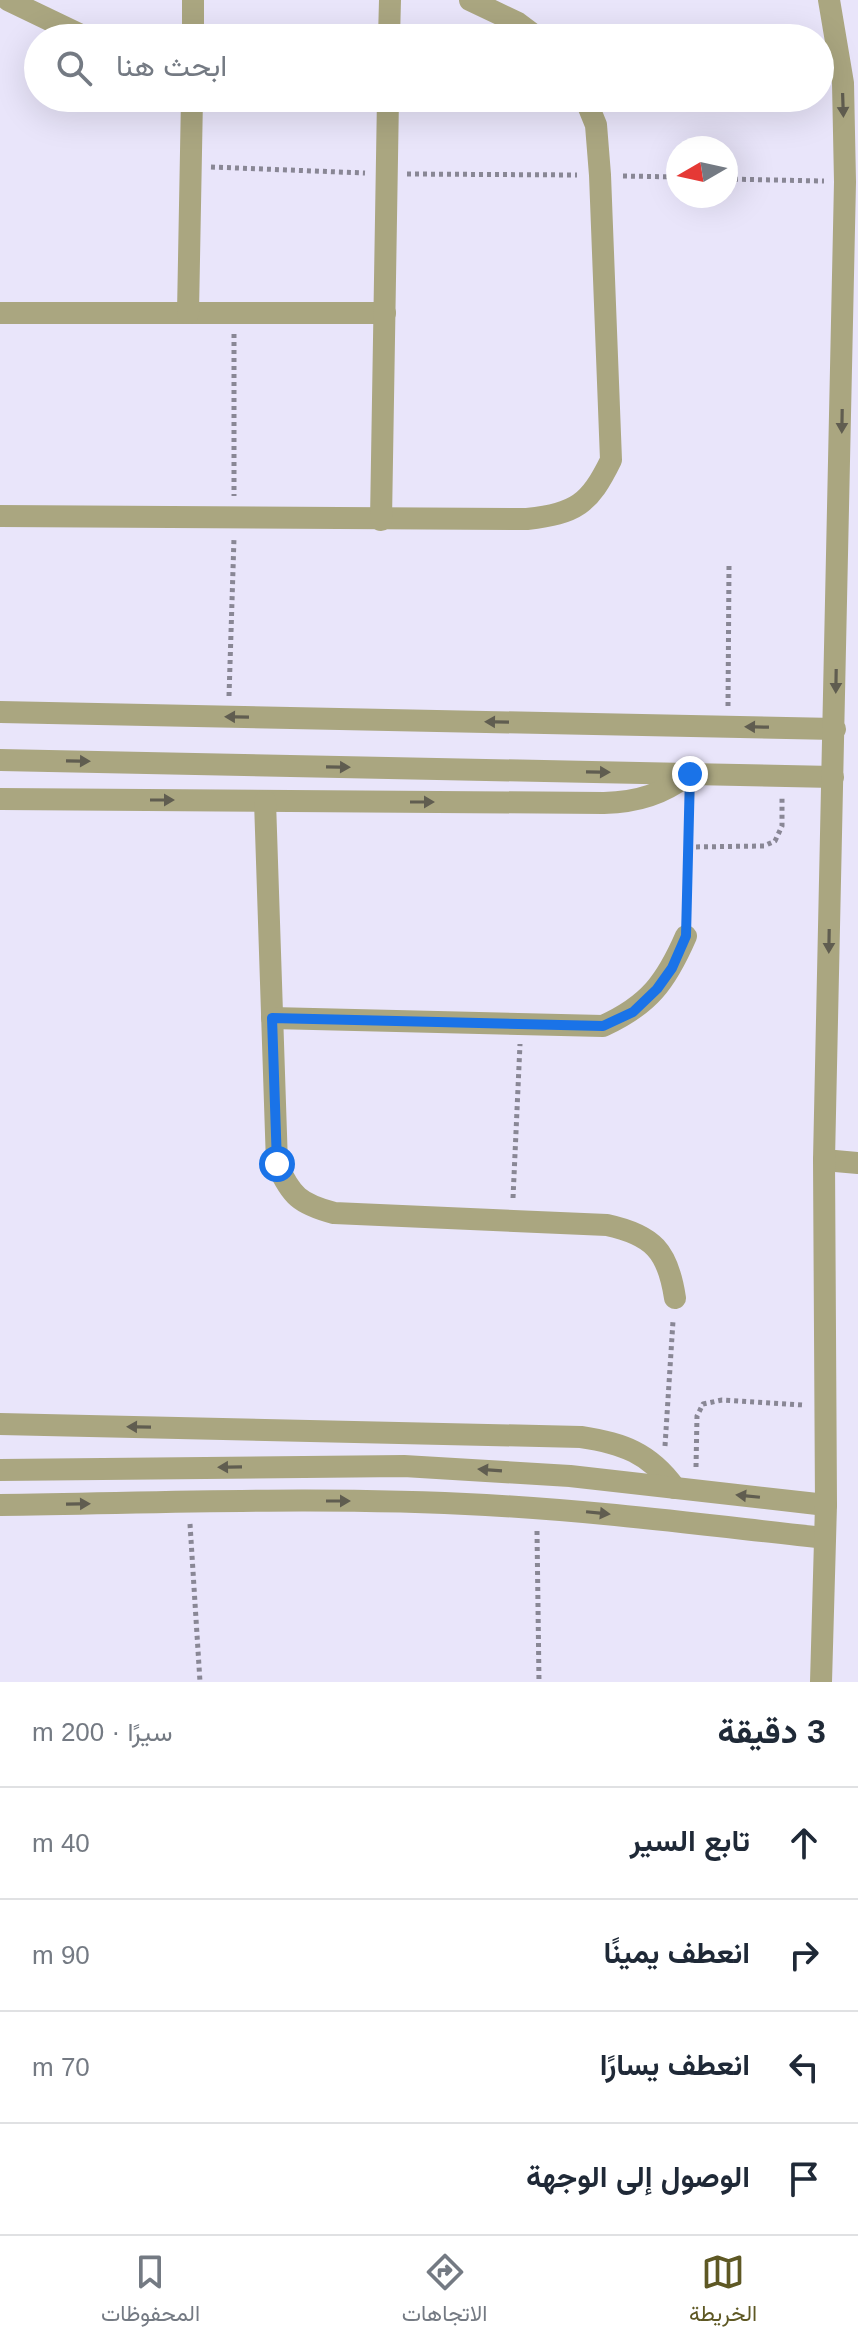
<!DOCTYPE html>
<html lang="ar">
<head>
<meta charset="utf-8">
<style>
  body { margin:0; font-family:Helvetica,Vazirmatn,sans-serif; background:#f2f2f3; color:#1f2937; direction:rtl }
  .compass { position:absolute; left:666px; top:136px; width:72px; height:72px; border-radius:50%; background:#fff; box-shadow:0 8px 32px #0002; rotate:261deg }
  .stop { position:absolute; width:24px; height:24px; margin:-18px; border:6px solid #1a73e8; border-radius:50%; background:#fff }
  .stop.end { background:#1a73e8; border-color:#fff; box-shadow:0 2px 8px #0008 }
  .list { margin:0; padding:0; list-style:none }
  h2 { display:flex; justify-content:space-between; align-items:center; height:104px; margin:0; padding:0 32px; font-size:34px }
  h2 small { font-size:26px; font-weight:400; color:#747a83 }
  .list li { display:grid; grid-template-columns:52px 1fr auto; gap:24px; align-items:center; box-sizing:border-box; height:112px; padding:0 32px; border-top:2px solid #e0e1e3 }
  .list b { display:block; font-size:30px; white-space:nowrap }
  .list em { font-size:26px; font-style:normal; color:#747a83 }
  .icon { flex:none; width:44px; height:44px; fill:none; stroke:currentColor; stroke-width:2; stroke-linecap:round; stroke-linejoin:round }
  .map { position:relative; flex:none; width:858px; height:1682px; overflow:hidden; direction:ltr }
  .search { position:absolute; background:#fff; box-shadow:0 8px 32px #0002; left:24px; right:24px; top:24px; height:88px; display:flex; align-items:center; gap:20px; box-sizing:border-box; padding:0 28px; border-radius:44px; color:#747a83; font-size:30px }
  .sheet { height:552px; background:#fff }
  nav { display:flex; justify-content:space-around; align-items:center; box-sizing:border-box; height:112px; border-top:2px solid #e0e1e3; background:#fff; font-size:22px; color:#747a83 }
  nav a { display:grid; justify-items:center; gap:4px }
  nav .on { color:#5e5824 }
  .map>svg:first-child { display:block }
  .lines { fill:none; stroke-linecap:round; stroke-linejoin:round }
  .path { stroke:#898795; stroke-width:5; stroke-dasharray:4 4; stroke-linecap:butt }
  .minor { stroke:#aaa680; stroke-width:22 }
  .oneway { fill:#605d50 }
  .route { stroke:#1a73e8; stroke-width:10 }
</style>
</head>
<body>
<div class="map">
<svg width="858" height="1682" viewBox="0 0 858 1682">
  <rect width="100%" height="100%" fill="#e9e5fa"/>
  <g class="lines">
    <g class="path">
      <polyline points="211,167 365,173"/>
      <polyline points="407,174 577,175"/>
      <polyline points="623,176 678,177"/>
      <polyline points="726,179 824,181"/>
      <polyline points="234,334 234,496"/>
      <polyline points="229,696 234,538"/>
      <polyline points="728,706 729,566"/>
      <polyline points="688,847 764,846 775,841 782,826 782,795"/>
      <polyline points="686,917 689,803"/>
      <polyline points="513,1198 520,1044"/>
      <polyline points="665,1446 673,1321"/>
      <polyline points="696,1467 697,1416 703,1404 722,1400 804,1405"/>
      <polyline points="190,1524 200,1682"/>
      <polyline points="537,1531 539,1682"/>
    </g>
    <g class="minor">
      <polyline points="8,0 87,38"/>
      <polyline points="470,0 518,23 538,38"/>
      <polyline points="193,38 193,0"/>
      <polyline points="389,38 390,0"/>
      <polyline points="0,313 385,313"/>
      <polyline points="188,313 192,98"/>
      <path d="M0,516L527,519C576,513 589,505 611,460L600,175L596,125L585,98"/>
      <polyline points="381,520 388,98"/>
      <polyline points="0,712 835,729"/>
      <polyline points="0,760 833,777"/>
      <path d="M0,799L604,803C639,802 662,794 690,774"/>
      <path d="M265,801L277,1164C291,1196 300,1204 334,1213L607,1225C653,1235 668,1251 675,1298"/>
      <path d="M272,1018L603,1026C649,1005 666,982 686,936"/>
      <polyline points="824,1160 858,1163"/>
      <path d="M0,1424L581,1437C622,1443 650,1453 675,1488"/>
      <polyline points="0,1470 404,1466 570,1476 826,1505"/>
      <path d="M0,1505C162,1503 325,1496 486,1505C600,1511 713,1526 825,1538"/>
      <polyline points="821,1682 826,1505 824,1160 845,182 843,83 829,0"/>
    </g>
  </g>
  <defs><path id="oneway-solid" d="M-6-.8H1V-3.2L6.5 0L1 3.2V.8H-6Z" transform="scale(2)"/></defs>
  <g class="oneway">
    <use href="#oneway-solid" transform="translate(843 105) rotate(88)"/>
    <use href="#oneway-solid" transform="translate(842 421) rotate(91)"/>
    <use href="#oneway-solid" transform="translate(836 681) rotate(91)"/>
    <use href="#oneway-solid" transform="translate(237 717) rotate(-179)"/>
    <use href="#oneway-solid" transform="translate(497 722) rotate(-179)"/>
    <use href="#oneway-solid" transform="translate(757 727) rotate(-179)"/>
    <use href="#oneway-solid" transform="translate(78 761) rotate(1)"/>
    <use href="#oneway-solid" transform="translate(338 767) rotate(1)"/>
    <use href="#oneway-solid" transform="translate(598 772) rotate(1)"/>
    <use href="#oneway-solid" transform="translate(162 800)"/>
    <use href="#oneway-solid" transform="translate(422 802)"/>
    <use href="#oneway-solid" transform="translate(829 941) rotate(91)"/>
    <use href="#oneway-solid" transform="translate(139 1427) rotate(-179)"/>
    <use href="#oneway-solid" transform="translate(230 1467) rotate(179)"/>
    <use href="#oneway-solid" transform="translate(490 1470) rotate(-176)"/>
    <use href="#oneway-solid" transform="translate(748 1496) rotate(-174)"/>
    <use href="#oneway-solid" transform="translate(338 1501)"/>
    <use href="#oneway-solid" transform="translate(78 1504) rotate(-1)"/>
    <use href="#oneway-solid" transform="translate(598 1513) rotate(6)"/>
  </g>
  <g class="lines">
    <polyline class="route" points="277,1164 272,1018 603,1026 633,1012 657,989 672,968 686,936 690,774"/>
  </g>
</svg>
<svg class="compass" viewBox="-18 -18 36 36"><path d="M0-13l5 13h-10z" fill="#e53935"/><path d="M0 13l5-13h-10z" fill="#747a83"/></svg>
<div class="stop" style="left:277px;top:1164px"></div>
<div class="stop end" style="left:690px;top:774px"></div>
<div class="search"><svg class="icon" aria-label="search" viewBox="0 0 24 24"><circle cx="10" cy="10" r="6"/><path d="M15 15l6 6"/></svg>ابحث هنا</div>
</div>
<section class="sheet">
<h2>3 دقيقة<small>سيرًا · 200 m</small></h2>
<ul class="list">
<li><svg class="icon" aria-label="ahead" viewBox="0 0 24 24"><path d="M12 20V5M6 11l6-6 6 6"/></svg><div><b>تابع السير</b></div><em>40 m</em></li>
<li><svg class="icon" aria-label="right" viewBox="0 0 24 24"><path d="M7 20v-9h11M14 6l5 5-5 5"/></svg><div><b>انعطف يمينًا</b></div><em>90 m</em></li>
<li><svg class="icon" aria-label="left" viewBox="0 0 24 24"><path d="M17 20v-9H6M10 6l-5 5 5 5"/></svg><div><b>انعطف يسارًا</b></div><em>70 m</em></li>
<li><svg class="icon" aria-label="arrive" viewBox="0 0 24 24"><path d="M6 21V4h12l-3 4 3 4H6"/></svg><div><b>الوصول إلى الوجهة</b></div></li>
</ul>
</section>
<nav>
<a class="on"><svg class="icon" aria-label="map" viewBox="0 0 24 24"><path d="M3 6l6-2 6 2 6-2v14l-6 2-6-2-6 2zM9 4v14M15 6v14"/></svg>الخريطة</a>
<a><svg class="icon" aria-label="directions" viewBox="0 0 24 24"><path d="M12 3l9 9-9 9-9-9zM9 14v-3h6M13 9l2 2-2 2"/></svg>الاتجاهات</a>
<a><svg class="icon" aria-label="saved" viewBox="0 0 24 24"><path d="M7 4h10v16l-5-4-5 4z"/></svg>المحفوظات</a>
</nav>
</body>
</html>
